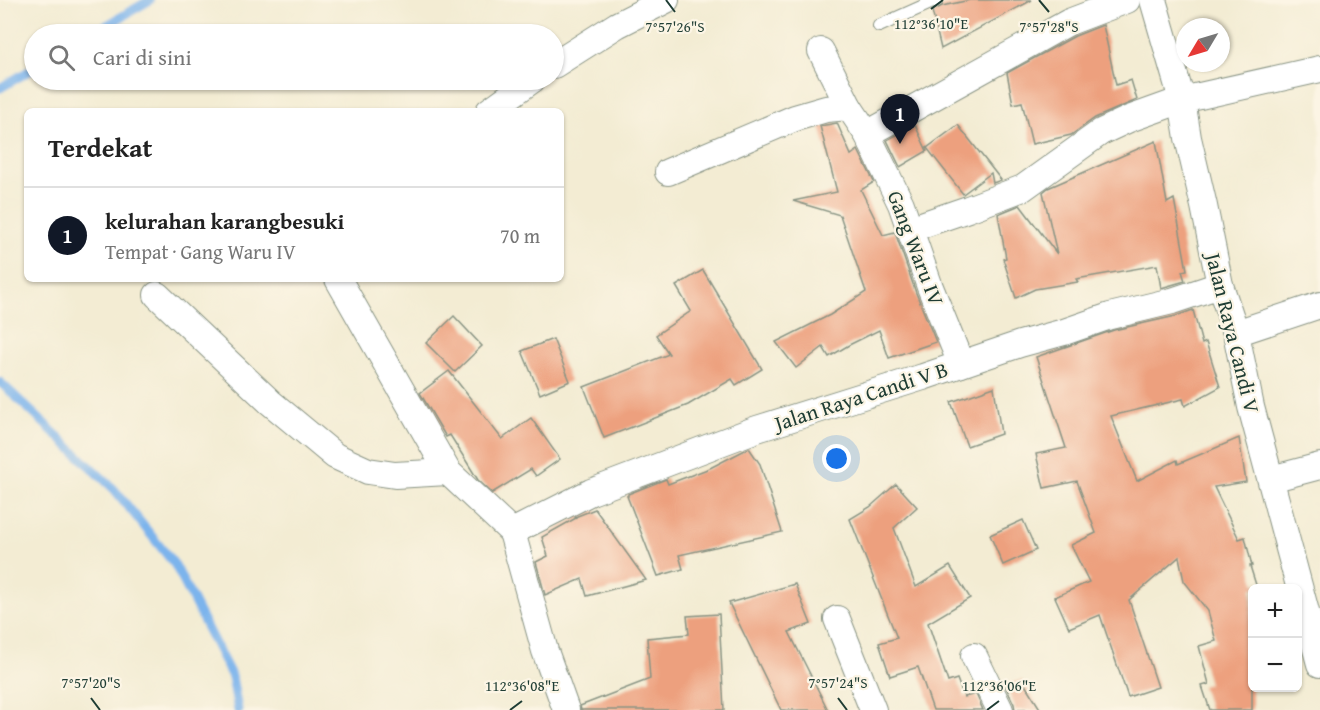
<!DOCTYPE html>
<html lang="id">
<head>
<meta charset="utf-8">
<style>
  body { margin:0; font-family:"Gentium Book Plus",serif; background:#f6f6f6; color:#222 }
  .controls { position:absolute; right:18px; bottom:18px; display:grid; overflow:hidden; border-radius:9px; box-shadow:0 2px 4px #0004 }
  .controls button { width:54px; height:54px; display:grid; place-items:center; padding:0; border:0; border-bottom:2px solid #e0e0e0; background:#fff; color:#222; font:30px sans-serif }
  .compass { position:absolute; left:1176px; top:18px; width:54px; height:54px; border-radius:50%; background:#fff; box-shadow:0 2px 4px #0004; rotate:232deg }
  .you { position:absolute; left:837px; top:459px; width:21px; height:21px; margin:-15px; border:4px solid #fff; border-radius:50%; background:#1a73e8; box-shadow:0 0 0 9px #1a73e833 }
  .badge { display:grid; place-items:center; width:39px; height:39px; border-radius:50%; background:#111827; color:#fff; font-size:20px; font-weight:700 }
  .pin { position:absolute; translate:-50% -50px; filter:drop-shadow(0 2px 3px #0008) }
  .pin::after { content:''; position:absolute; top:32px; width:21px; height:18px; background:inherit; clip-path:polygon(0 0,100% 0,50% 100%) }
  .list { margin:0; padding:0; list-style:none }
  h2 { display:flex; justify-content:space-between; align-items:center; height:78px; margin:0; padding:0 24px; font-size:26px }
  h2 small { font-size:20px; font-weight:400; color:#767676 }
  .list li { display:grid; grid-template-columns:39px 1fr auto; gap:18px; align-items:center; box-sizing:border-box; height:96px; padding:0 24px; border-top:2px solid #e0e0e0 }
  .list b { display:block; font-size:22px; white-space:nowrap }
  .list p { margin:0; font-size:20px; white-space:nowrap; color:#767676 }
  .list em { font-size:20px; font-style:normal; color:#767676 }
  .icon { flex:none; width:33px; height:33px; fill:none; stroke:currentColor; stroke-width:2; stroke-linecap:round; stroke-linejoin:round }
  .map { position:relative; flex:none; width:1320px; height:710px; overflow:hidden }
  .search { position:absolute; background:#fff; box-shadow:0 2px 4px #0004; left:24px; top:24px; width:540px; height:66px; display:flex; align-items:center; gap:15px; box-sizing:border-box; padding:0 21px; border-radius:33px; color:#767676; font-size:22px }
  .panel { position:absolute; background:#fff; box-shadow:0 2px 4px #0004; left:24px; top:108px; width:540px; height:174px; border-radius:9px }
  .map>svg:first-child { display:block }
  .lines { fill:none; stroke-linecap:round; stroke-linejoin:round }
  .stream { stroke:#7cb4ec; stroke-width:9 }
  .building { fill:#eda07e }
  .lane-casing { stroke:#899484; stroke-width:14 }
  .street-casing { stroke:#899484; stroke-width:28 }
  .lane { stroke:#fff; stroke-width:12 }
  .street { stroke:#fff; stroke-width:26 }
  .ticks { fill:none; stroke:#1f3d34; stroke-width:2 }
  .labels { text-anchor:middle; dominant-baseline:central; stroke-width:4.5; stroke-linejoin:round; paint-order:stroke }
  .street-label { font-size:21px; fill:#1f3d34; stroke:#fcf5e5 }
  .ticks-label { font-size:15px; text-anchor:middle; fill:#1f3d34; stroke:#fcf5e5; stroke-width:4.5; stroke-linejoin:round; paint-order:stroke }
</style>
</head>
<body>
<div class="map">
<svg width="1320" height="710" viewBox="0 0 1320 710">
  <rect width="100%" height="100%" fill="#fcf5e5"/>
  <filter id="ink" filterUnits="userSpaceOnUse"><feTurbulence type="fractalNoise" baseFrequency=".0167" numOctaves="2"/><feDisplacementMap in="SourceGraphic" scale="12" xChannelSelector="R" yChannelSelector="G"/><feConvolveMatrix kernelMatrix="1 2 1 2 8 2 1 2 1" color-interpolation-filters="sRGB"/></filter>
  <filter id="wash" filterUnits="userSpaceOnUse"><feTurbulence type="fractalNoise" baseFrequency=".008" numOctaves="4" result="noise"/><feDisplacementMap in="SourceGraphic" scale="24" xChannelSelector="R" yChannelSelector="G"/><feGaussianBlur stdDeviation="1.35" result="paint"/><feColorMatrix in="noise" values="0 0 0 0 0 0 0 0 0 0 0 0 0 0 0 0 0 1.4 0 .05"/><feComposite in="paint" operator="in"/></filter>
  <g filter="url(#wash)">
    <rect width="100%" height="100%" fill="#f3ecd3"/>
    <g class="lines">
      <g class="stream">
        <polyline points="92,34 150,0"/>
        <polyline points="0,88 34,68"/>
        <polyline points="0,382 114,489 175,565 232,677 238,710"/>
      </g>
    </g>
    <g id="blocks">
      <g class="building">
        <polygon points="970,0 1032,0 941,49 932,11 942,6"/>
        <polygon points="1103,25 1116,85 1131,80 1137,100 1095,118 1071,135 1032,144 1022,102 1013,104 1007,73 1075,36"/>
        <polygon points="837,123 851,155 858,150 874,182 861,190 883,235 895,232 916,293 936,342 889,358 879,330 849,345 829,357 823,347 796,368 776,342 830,315 866,292 840,215 793,201 837,192 820,126"/>
        <polygon points="915,125 927,151 900,167 887,140"/>
        <polygon points="958,125 994,171 1001,180 993,183 991,173 963,194 927,148"/>
        <polygon points="1156,141 1167,203 1174,199 1187,270 1182,271 1185,281 1161,288 1157,265 1076,279 1078,282 1035,289 1016,298 1003,259 1006,258 998,214 1020,205 1057,254 1043,192 1048,188"/>
        <polygon points="703,270 762,369 736,385 732,379 688,405 604,438 584,387 669,354 656,335 691,311 676,286"/>
        <polygon points="1193,310 1202,344 1206,342 1220,387 1185,406 1183,399 1111,416 1137,481 1177,460 1178,464 1239,438 1246,482 1214,487 1239,539 1245,537 1252,566 1250,566 1257,588 1252,588 1252,710 1210,710 1202,686 1209,684 1199,646 1216,641 1208,611 1184,581 1179,557 1129,600 1158,687 1128,697 1100,615 1069,628 1055,597 1089,582 1071,545 1096,533 1077,481 1044,488 1036,454 1066,448 1036,357 1114,330 1176,316"/>
        <polygon points="454,316 482,346 455,372 426,343"/>
        <polygon points="553,339 570,381 540,394 522,351"/>
        <polygon points="449,371 502,439 531,418 560,459 536,476 531,469 492,493 478,480 450,435 446,437 420,393"/>
        <polygon points="994,387 1001,434 967,446 951,402"/>
        <polygon points="749,448 760,464 782,532 679,555 683,569 658,576 627,496 628,496 628,494 666,479 668,484 710,468"/>
        <polygon points="896,484 917,507 894,528 916,587 950,566 970,598 928,623 948,682 957,679 964,697 976,694 983,710 933,710 918,667 890,676 879,643 897,638 850,519 870,507"/>
        <polygon points="595,509 646,580 587,596 582,579 545,595 536,562 548,556 542,537 576,518 575,517"/>
        <polygon points="1023,520 1036,550 1003,565 990,535"/>
        <polygon points="795,584 811,624 789,632 828,710 781,710 729,603"/>
        <polygon points="719,614 724,710 581,710 580,706 650,679 647,638 689,634 687,616"/>
        <polygon points="1022,680 1041,710 1015,710 1014,704 1005,685"/>
      </g>
    </g>
  </g>
  <g filter="url(#ink)">
    <use href="#blocks" fill-opacity="0" stroke="#899484" stroke-width="1.5"/>
    <g class="lines">
      <g class="lane-casing">
        <polyline id="lane" points="879,26 937,0"/>
      </g>
      <g class="street-casing">
        <g id="street">
          <polyline points="1153,0 1182,100 1188,138 1204,206 1220,285 1236,333 1251,407 1320,664"/>
          <polyline points="821,51 849,107"/>
          <polyline points="554,65 617,25 666,0"/>
          <polyline points="489,111 532,80"/>
          <polyline points="867,134 1069,22 1127,0"/>
          <polyline points="668,172 795,118 826,109 849,107 867,134 901,204 930,287 961,364"/>
          <polyline points="910,229 968,209 1023,188 1101,132 1129,119 1182,100 1320,69"/>
          <polyline points="338,279 448,472 512,532"/>
          <polyline points="157,295 270,402 335,456 368,471 395,475 448,472"/>
          <polyline points="1236,333 1320,305"/>
          <polyline points="1271,479 1320,466"/>
          <polyline points="512,532 591,492 757,429 923,377 1020,344 1064,332 1110,316 1172,301 1220,285"/>
          <polyline points="512,532 545,651 566,710"/>
          <polyline points="837,619 873,710"/>
          <polyline points="974,656 1000,710"/>
        </g>
      </g>
      <use href="#lane" class="lane"/>
      <use href="#street" class="street"/>
    </g>
  </g>
  <path class="ticks" d="M666,0L675,12M1039,0L1049,12M931,9L943,0M91,698L100,710M838,698L847,710M510,710L522,701M987,710L999,701"/>
  <g class="labels">
    <g class="street-label">
      <text transform="translate(916 248) rotate(69)">Gang Waru IV</text>
      <text transform="translate(1233 333) rotate(76)">Jalan Raya Candi V</text>
      <text transform="translate(861 396) rotate(-18)">Jalan Raya Candi V B</text>
    </g>
  </g>
  <g class="ticks-label">
    <text x="931" y="29">112°36'10"E</text>
    <text x="675" y="32">7°57'26"S</text>
    <text x="1049" y="32">7°57'28"S</text>
    <text x="91" y="688">7°57'20"S</text>
    <text x="838" y="688">7°57'24"S</text>
    <text x="522" y="691">112°36'08"E</text>
    <text x="999" y="691">112°36'06"E</text>
  </g>
</svg>
<div class="controls">
<button>+</button>
<button>−</button>
</div>
<svg class="compass" viewBox="-18 -18 36 36"><path d="M0-13l5 13h-10z" fill="#e53935"/><path d="M0 13l5-13h-10z" fill="#767676"/></svg>
<div class="you"></div>
<div class="pin badge" style="left:900px;top:144px">1</div>
<div class="search"><svg class="icon" aria-label="search" viewBox="0 0 24 24"><circle cx="10" cy="10" r="6"/><path d="M15 15l6 6"/></svg>Cari di sini</div>
<section class="panel">
<h2>Terdekat<small></small></h2>
<ul class="list">
<li><span class="badge">1</span><div><b>kelurahan karangbesuki</b><p>Tempat · Gang Waru IV</p></div><em>70 m</em></li>
</ul>
</section>
</div>
</body>
</html>
